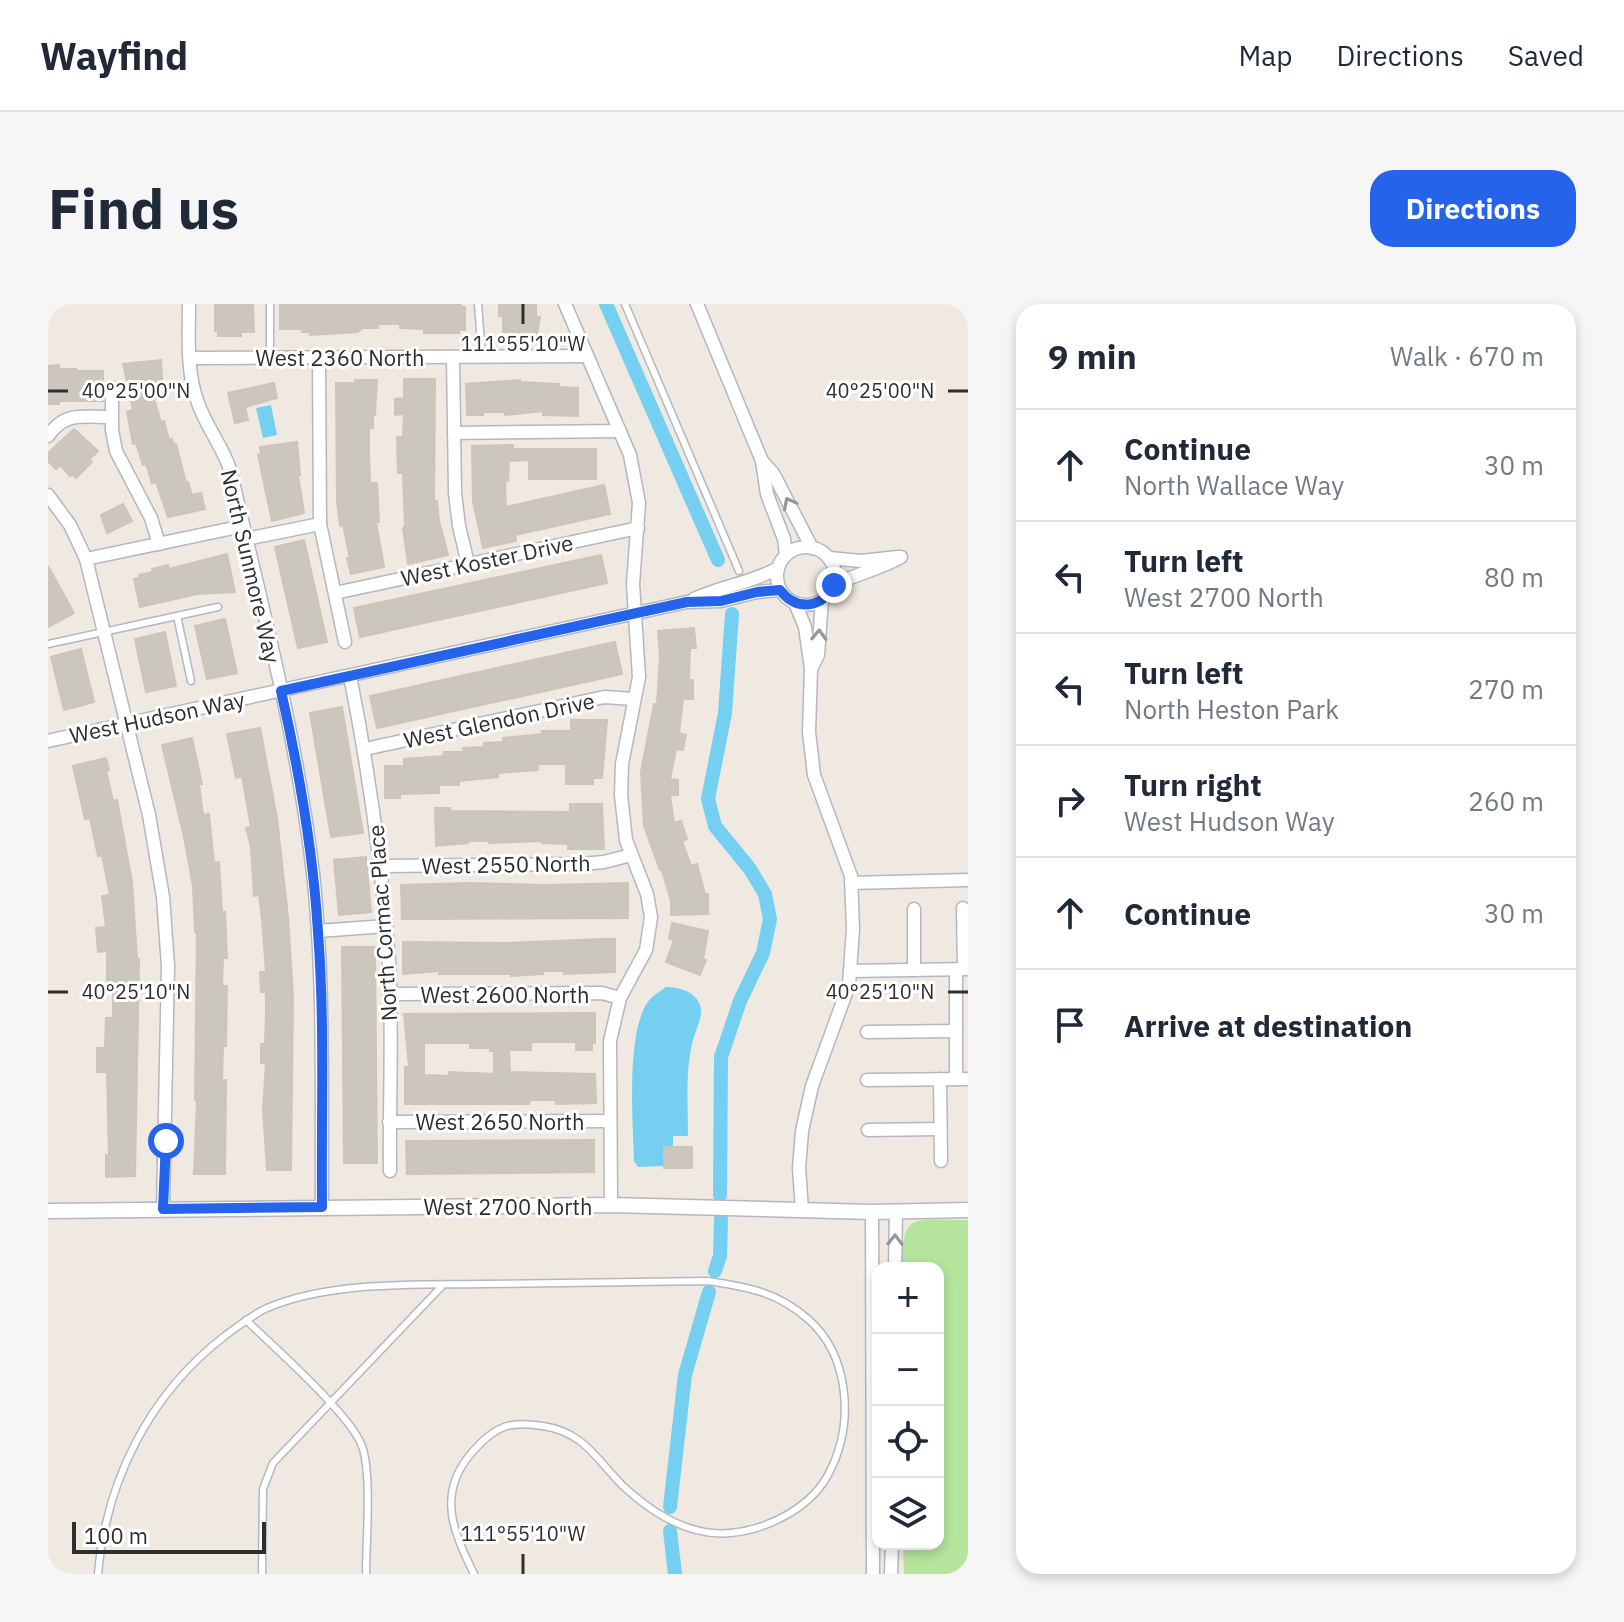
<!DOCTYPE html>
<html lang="en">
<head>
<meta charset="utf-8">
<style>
  body { margin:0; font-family:"IBM Plex Sans",sans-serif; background:#f6f6f7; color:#1f2937 }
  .controls { position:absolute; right:24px; bottom:24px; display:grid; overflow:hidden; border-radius:16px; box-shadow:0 4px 12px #0003 }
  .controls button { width:72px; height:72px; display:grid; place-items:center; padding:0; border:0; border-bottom:2px solid #e0e1e3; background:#fff; color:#1f2937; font:40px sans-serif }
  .scale { position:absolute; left:24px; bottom:20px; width:194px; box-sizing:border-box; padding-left:8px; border:4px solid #2e2e2e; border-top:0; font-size:22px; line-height:28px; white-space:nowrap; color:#2e2e2e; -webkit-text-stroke:6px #fff; paint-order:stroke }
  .stop { position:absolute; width:24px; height:24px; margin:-18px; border:6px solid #2563eb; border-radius:50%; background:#fff }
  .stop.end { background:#2563eb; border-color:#fff; box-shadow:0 2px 8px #0008 }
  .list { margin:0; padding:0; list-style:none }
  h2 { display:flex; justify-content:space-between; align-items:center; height:104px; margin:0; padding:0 32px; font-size:34px }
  h2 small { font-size:26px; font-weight:400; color:#747a83 }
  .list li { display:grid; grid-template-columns:52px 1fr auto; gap:24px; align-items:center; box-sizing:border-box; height:112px; padding:0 32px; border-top:2px solid #e0e1e3 }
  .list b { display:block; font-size:30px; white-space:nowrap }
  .list p { margin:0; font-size:26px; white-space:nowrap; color:#747a83 }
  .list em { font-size:26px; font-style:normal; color:#747a83 }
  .icon { flex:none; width:44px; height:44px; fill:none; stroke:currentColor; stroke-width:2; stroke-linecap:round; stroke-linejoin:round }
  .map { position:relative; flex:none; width:920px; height:1270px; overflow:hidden; border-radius:24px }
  header { display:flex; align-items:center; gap:48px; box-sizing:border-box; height:112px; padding:0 40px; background:#fff; border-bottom:2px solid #e0e1e3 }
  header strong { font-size:38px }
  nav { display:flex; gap:44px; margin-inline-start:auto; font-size:28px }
  .intro { display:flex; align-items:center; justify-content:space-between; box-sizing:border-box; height:192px; padding:0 48px }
  h1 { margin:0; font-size:56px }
  .button { padding:20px 36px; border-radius:24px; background:#2563eb; color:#fff; font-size:28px; font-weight:700 }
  main { display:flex; gap:48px; padding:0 48px }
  aside { flex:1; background:#fff; border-radius:24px; box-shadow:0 4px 12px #0003 }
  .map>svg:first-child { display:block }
  .green { fill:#b6e59e }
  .water { fill:#75cff0 }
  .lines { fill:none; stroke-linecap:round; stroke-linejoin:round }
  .canal { stroke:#75cff0; stroke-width:14 }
  .building { fill:#cbc7bf; stroke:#cbc5ba; stroke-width:2; fill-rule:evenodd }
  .service-casing { stroke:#b4b7c1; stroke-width:9 }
  .minor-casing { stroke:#b4b7c1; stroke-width:15 }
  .tertiary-casing { stroke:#b4b7c1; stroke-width:17 }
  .service { stroke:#fff; stroke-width:6 }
  .minor { stroke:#fff; stroke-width:12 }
  .tertiary { stroke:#fff; stroke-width:14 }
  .oneway { stroke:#969696 }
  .route { stroke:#2563eb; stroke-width:10 }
  .ticks { fill:none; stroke:#2e2e2e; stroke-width:3 }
  .labels { text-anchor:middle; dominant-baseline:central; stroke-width:6; stroke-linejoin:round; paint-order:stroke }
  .street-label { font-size:22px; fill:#2e2e2e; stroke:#fff }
  .ticks-label { font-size:20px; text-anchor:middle; fill:#2e2e2e; stroke:#fff; stroke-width:6; stroke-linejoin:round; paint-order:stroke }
</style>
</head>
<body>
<header>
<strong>Wayfind</strong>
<nav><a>Map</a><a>Directions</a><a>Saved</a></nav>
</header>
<div class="intro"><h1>Find us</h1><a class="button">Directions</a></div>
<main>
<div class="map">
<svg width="920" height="1270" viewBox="0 0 920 1270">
  <rect width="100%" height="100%" fill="#efe9e1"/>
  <path class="green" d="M920,916V1270H856L855,1240H890V964H854C853,904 869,917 920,916Z"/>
  <g class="water">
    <polygon points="223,101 229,131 215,134 208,104"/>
    <path d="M618,683C630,683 646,687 651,699C657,711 648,724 645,736C637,767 640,800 640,832H625V843L616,862L590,863L586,857C585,820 577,721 603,694C607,690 613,687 618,683Z"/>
  </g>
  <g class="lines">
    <g class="canal">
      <polyline points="558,0 670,256"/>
      <polyline points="672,891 673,753 692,697 715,649 722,615 717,590 702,565 667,522 660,495 677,409 684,310"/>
      <polyline points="667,967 672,952 673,915"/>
      <polyline points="622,1203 637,1071 661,988"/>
      <polyline points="622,1227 627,1270"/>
    </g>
  </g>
  <g class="building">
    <polygon points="167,0 205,0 206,28 193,28 193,32 170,32 170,26 167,27"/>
    <polygon points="232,0 413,0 413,3 417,3 417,26 411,26 411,29 376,29 376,25 352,24 352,20 330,20 330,24 314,24 310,28 262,31 262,28 254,28 254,25 232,25"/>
    <polygon points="451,0 488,1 488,13 492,13 489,30 455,28 455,12 451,12"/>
    <polygon points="113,56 115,89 111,89 112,94 106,95 113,118 116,117 121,136 124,135 126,141 128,140 138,179 140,178 144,191 153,189 157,205 120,213 108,178 104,179 98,160 95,161 88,139 85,140 79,108 85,106 75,60"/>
    <polygon points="11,61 11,65 28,65 28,67 55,67 55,97 11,97 11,100 0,100 0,62"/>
    <polygon points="356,75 387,75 386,197 389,197 391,217 400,251 360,260 355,224 357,223 355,169 350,169 349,133 355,133 356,110 347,111 347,95 356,94"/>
    <polygon points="307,76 329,76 327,111 325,111 325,124 321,124 321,149 322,179 329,179 331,218 328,218 336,263 303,270 299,254 302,254 295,221 292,222 289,197 288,79 307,79"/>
    <polygon points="472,76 472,78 511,80 511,83 530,84 530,112 495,111 495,107 457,111 456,108 435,108 435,111 419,111 418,80"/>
    <polygon points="226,79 229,94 197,103 200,116 187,119 180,89"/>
    <polygon points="26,125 50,147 41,156 44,158 28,174 24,170 22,172 12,161 8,165 0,157 0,149"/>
    <polygon points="249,138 252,171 250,171 256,209 224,217 210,151 213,150 212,143"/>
    <polygon points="465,141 465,145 548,145 548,175 481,175 481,156 461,157 460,177 457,177 458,203 556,181 562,210 467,231 468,237 435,244 425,197 424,142"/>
    <polygon points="75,200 84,217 59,229 53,211"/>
    <polygon points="256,236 279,338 250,344 227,243"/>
    <polygon points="179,250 187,288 149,290 92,303 86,275 91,274 91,271 105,268 104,265 120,261 121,265"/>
    <polygon points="553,251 559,279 312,333 306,304"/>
    <polygon points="0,262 26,309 0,323"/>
    <polygon points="177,315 189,369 159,375 147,322"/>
    <polygon points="646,324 648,344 642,344 641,376 645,376 645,395 635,395 631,429 638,431 635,446 628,445 622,475 630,476 630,491 622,491 626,519 633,517 639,535 634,537 643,562 649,560 657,590 660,590 660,610 623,611 623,597 614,566 612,566 596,522 593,468 606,400 609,400 612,353 610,327"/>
    <polygon points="117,328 128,382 98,388 87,335"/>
    <polygon points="567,338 574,370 329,424 322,392"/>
    <polygon points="33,345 46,398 16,406 3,353"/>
    <polygon points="294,403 315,529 283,533 262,409"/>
    <polygon points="523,416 559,416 554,474 545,474 545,480 518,480 518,460 490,460 490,466 450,469 450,473 411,477 411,481 391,481 391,489 352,490 352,494 337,494 337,462 356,462 356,455 396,452 396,448 415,448 415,444 436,443 436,439 455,438 455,434 494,430 494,427 523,427"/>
    <polygon points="212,424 229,514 240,613 245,692 243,866 219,866 215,806 218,759 213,759 213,740 217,740 218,710 218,688 213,688 212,668 218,668 214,615 211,591 206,592 203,543 198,524 203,523 194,472 188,474 179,430"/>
    <polygon points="144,434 154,480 151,480 155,511 161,510 166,559 171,558 174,608 177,608 179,654 175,654 174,682 179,682 178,742 175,742 174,776 178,776 177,870 146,870 149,796 147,796 149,628 147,628 145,582 136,533 114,441"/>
    <polygon points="58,454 61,466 58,467 65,497 69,496 84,578 89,655 91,655 87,872 58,873 58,851 61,851 59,768 49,768 49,744 57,744 58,714 65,714 65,678 59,678 59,647 50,648 48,624 58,623 54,592 62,591 54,551 50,552 42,514 37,515 25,462"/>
    <polygon points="522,500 554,500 556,545 520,545 520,540 494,539 494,537 441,539 441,537 420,537 420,539 388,542 387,504 402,504 402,507 522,508"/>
    <polygon points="318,553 323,608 291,611 286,556"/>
    <polygon points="421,579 496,581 580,579 580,614 354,615 353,581"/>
    <polygon points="624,619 660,627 655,655 658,656 652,671 618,658 626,636 621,635"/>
    <polygon points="552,635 567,635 567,668 516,670 516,667 495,667 495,670 463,672 463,670 391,670 391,667 355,670 355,638 460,639"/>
    <polygon points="294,643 327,643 329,859 296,859"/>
    <path d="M547,709V739H544V746H528V738H483V746H461L462,768L547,770L548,799L508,800V796H482L481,800H357V763H361L356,710ZM376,739H422V744H442V747H446V770L401,768V772L376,771Z"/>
    <polygon points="546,836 546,868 359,870 358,837"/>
    <rect x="616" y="843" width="28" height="21"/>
  </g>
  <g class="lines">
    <g class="service-casing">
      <g id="service">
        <polyline points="222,0 222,52"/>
        <polyline points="430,0 434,53"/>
        <polyline points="577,0 691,267"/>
        <polyline points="129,312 143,377"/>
        <polyline points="0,340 170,303"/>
        <path d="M198,1016C225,1042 303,1111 314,1142C324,1170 318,1237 318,1270"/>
        <path d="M50,1270C58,1176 102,1089 178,1031C191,1022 204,1011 219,1004C283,977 366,981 435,980C510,979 585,978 660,977C700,983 729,988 760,1015C802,1052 806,1119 782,1167C765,1203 721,1225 683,1229C642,1233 604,1209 575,1182C548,1155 536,1128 495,1122C483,1120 471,1119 459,1122C445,1126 430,1141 421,1152C389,1192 406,1229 426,1270"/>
        <polyline points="214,1270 215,1185 225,1159 395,981"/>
      </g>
    </g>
    <g class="minor-casing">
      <g id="minor">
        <path d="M141,0C141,32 138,68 150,99C158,122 174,142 182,165C213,299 249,433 265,569C277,680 273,792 274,903"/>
        <polyline points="517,0 582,151 591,199 585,280 591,373 574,460 573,491 578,536 599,590 603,613 598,646 572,694 562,737 563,901"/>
        <polyline points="649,0 714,157 719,190 736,235 738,251"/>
        <polyline points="405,53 407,189 411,222 420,260"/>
        <polyline points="142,54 539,52"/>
        <polyline points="271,54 272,220 297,338"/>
        <polyline points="64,84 64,126 68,147 103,214 111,240"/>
        <polyline points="406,129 572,127"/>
        <path d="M0,132C17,107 36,113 63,113"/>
        <polyline points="714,157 725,169 764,244"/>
        <polyline points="0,191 22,221 38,255 101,511 115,593 120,662 115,905"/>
        <polyline points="198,235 272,220"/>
        <circle cx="758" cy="272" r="29"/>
        <polyline points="781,254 813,257 850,253"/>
        <polyline points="38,255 195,222"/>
        <path d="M786,281C808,270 832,265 853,253"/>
        <polyline points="287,289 590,224"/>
        <path d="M646,295C673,282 704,279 730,264"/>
        <polyline points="747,299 757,323 763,365 761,428 766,471 803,572 805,625 801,681 764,782 754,827 751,864 754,906"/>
        <polyline points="763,365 770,351 774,296"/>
        <path d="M302,372C321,467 334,562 341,658C345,727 341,798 342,867"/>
        <polyline points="0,437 639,298 673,297 709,288 732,286"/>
        <polyline points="317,445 556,393 586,395"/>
        <polyline points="333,562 533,560 556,558 583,551"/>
        <polyline points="803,579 920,576"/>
        <polyline points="915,604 916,665"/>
        <polyline points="866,605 866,666"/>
        <polyline points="270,627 338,622"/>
        <polyline points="802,667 920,665"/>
        <polyline points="341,690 554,689 572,694"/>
        <polyline points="819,728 908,727"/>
        <polyline points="892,775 893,857"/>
        <polyline points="908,775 908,666"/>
        <polyline points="819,776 920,775"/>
        <polyline points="341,818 562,817"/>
        <polyline points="820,826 892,825"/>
        <polyline points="824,908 825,1270"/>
        <polyline points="847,964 848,907"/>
        <polyline points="843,1270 844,1240"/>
      </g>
    </g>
    <g class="tertiary-casing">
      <polyline id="tertiary" points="0,907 563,901 824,908 920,906"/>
    </g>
    <use href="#service" class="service"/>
    <use href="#minor" class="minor"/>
    <use href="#tertiary" class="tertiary"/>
  </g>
  <defs><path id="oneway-chevron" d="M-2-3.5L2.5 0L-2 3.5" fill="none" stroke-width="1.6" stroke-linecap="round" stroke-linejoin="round" transform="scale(2)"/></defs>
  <g class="oneway">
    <use href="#oneway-chevron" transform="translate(741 199) rotate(-117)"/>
    <use href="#oneway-chevron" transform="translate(771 331) rotate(-88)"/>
    <use href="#oneway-chevron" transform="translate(847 936) rotate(-89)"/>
  </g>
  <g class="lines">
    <path class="route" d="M118,837L115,905L274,903C273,811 277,719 270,628C265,547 251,466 233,387L639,298L673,297L709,288L732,286C749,308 774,304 786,281"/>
  </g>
  <path class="ticks" d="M475,0V20M0,87H20M900,87H920M0,688H20M900,688H920M475,1250V1270"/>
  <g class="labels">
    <g class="street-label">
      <text x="292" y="53">West 2360 North</text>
      <text transform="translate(439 256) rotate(-12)">West Koster Drive</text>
      <text transform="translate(203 262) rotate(77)">North Sunmore Way</text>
      <text transform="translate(109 413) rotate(-12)">West Hudson Way</text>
      <text transform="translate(451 416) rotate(-12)">West Glendon Drive</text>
      <text transform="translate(458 560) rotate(-1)">West 2550 North</text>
      <text transform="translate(334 619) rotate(-94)">North Cormac Place</text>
      <text x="457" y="690">West 2600 North</text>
      <text x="452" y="817">West 2650 North</text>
      <text x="460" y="902">West 2700 North</text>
    </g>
  </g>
  <g class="ticks-label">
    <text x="475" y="47">111°55'10"W</text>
    <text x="832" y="94">40°25'00"N</text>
    <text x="88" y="94">40°25'00"N</text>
    <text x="832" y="695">40°25'10"N</text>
    <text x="88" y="695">40°25'10"N</text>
    <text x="475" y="1237">111°55'10"W</text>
  </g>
</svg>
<div class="controls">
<button>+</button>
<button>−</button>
<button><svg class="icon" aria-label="locate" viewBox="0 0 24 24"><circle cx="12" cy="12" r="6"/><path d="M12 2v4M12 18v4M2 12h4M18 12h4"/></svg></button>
<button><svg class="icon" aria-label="layers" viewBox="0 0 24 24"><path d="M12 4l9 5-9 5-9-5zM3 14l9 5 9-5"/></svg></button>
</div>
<div class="scale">100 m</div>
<div class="stop" style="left:118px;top:837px"></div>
<div class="stop end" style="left:786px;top:281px"></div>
</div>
<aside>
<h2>9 min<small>Walk · 670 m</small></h2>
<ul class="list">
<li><svg class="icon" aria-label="ahead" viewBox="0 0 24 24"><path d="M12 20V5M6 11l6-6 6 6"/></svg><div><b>Continue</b><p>North Wallace Way</p></div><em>30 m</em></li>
<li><svg class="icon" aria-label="left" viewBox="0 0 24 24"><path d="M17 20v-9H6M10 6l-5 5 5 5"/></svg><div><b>Turn left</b><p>West 2700 North</p></div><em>80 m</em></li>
<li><svg class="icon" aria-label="left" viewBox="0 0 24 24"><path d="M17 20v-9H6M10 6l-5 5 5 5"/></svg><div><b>Turn left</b><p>North Heston Park</p></div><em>270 m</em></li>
<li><svg class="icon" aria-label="right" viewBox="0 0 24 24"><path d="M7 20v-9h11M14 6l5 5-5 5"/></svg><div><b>Turn right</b><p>West Hudson Way</p></div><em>260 m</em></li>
<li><svg class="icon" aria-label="ahead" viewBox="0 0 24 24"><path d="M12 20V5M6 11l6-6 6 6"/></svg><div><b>Continue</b></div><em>30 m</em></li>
<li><svg class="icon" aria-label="arrive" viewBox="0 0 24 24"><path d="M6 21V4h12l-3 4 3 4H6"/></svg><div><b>Arrive at destination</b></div></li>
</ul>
</aside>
</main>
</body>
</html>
